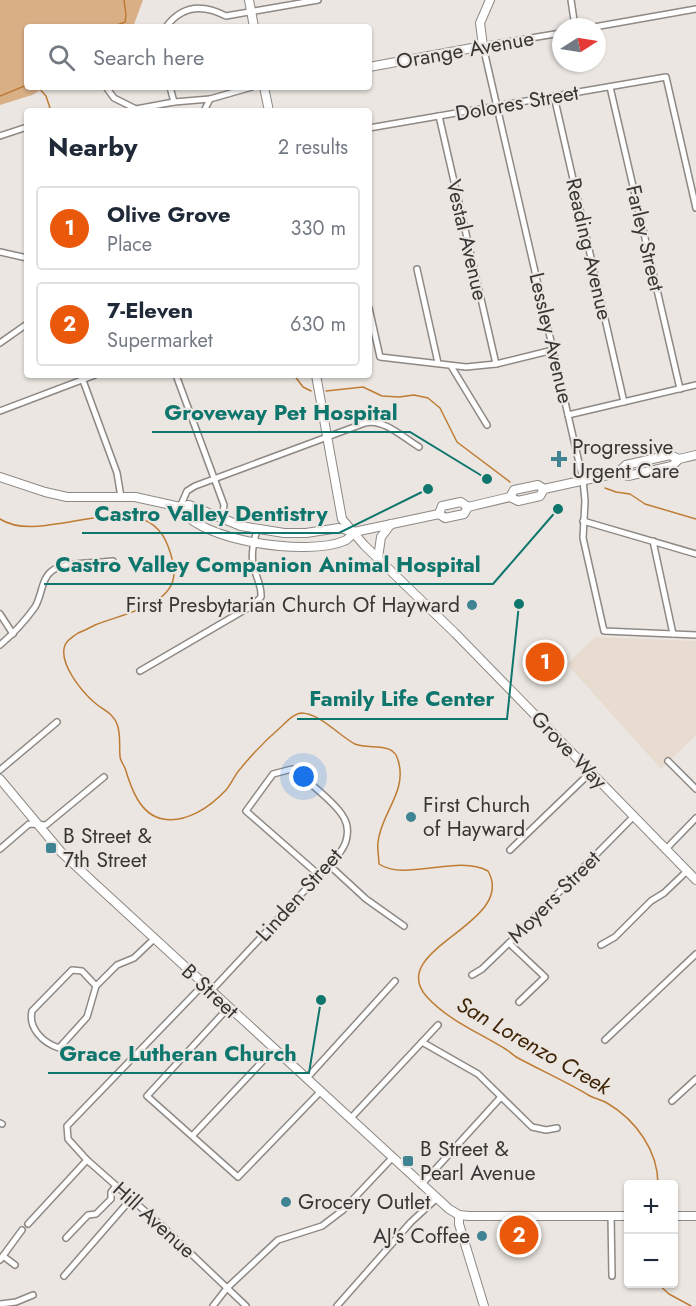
<!DOCTYPE html>
<html lang="en">
<head>
<meta charset="utf-8">
<style>
  body { margin:0; font-family:Jost,sans-serif; background:#f2f2f3; color:#1f2937 }
  .controls { position:absolute; right:18px; bottom:18px; display:grid; overflow:hidden; border-radius:6px; box-shadow:0 2px 4px #0004 }
  .controls button { width:54px; height:54px; display:grid; place-items:center; padding:0; border:0; border-bottom:2px solid #e0e1e3; background:#fff; color:#1f2937; font:30px sans-serif }
  .compass { position:absolute; left:552px; top:18px; width:54px; height:54px; border-radius:50%; background:#fff; box-shadow:0 2px 4px #0004; rotate:78deg }
  .you { position:absolute; left:304px; top:777px; width:21px; height:21px; margin:-15px; border:4px solid #fff; border-radius:50%; background:#1a73e8; box-shadow:0 0 0 9px #1a73e833 }
  .badge { display:grid; place-items:center; width:39px; height:39px; border-radius:50%; background:#ea580c; color:#fff; font-size:20px; font-weight:700 }
  .pin { position:absolute; translate:-50% -50%; border:3px solid #fff; box-shadow:0 2px 6px #0006 }
  .list { margin:0; padding:0; list-style:none }
  h2 { display:flex; justify-content:space-between; align-items:center; height:78px; margin:0; padding:0 24px; font-size:26px }
  h2 small { font-size:20px; font-weight:400; color:#747a83 }
  .list li { display:grid; grid-template-columns:39px 1fr auto; gap:18px; align-items:center; box-sizing:border-box; height:84px; margin:0 12px 12px; padding:0 12px; border:2px solid #e0e1e3; border-radius:6px }
  .list b { display:block; font-size:22px; white-space:nowrap }
  .list p { margin:0; font-size:20px; white-space:nowrap; color:#747a83 }
  .list em { font-size:20px; font-style:normal; color:#747a83 }
  .icon { flex:none; width:33px; height:33px; fill:none; stroke:currentColor; stroke-width:2; stroke-linecap:round; stroke-linejoin:round }
  .map { position:relative; flex:none; width:696px; height:1306px; overflow:hidden }
  .search { position:absolute; background:#fff; box-shadow:0 2px 4px #0004; left:24px; top:24px; width:348px; height:66px; display:flex; align-items:center; gap:15px; box-sizing:border-box; padding:0 21px; border-radius:6px; color:#747a83; font-size:22px }
  .panel { position:absolute; background:#fff; box-shadow:0 2px 4px #0004; left:24px; top:108px; width:348px; height:270px; border-radius:6px }
  .map>svg:first-child { display:block }
  .built { fill:#e8dcd1 }
  .green { fill:#d9af86 }
  .lines { fill:none; stroke-linecap:round; stroke-linejoin:round }
  .stream { stroke:#be7c34; stroke-width:1.5 }
  .street-casing { stroke:#8e8984; stroke-width:8 }
  .secondary-casing { stroke:#8e8984; stroke-width:10 }
  .street { stroke:#fff; stroke-width:5 }
  .secondary { stroke:#fff; stroke-width:8 }
  .poi-dot { fill:#408493; stroke:#ebe6e1; stroke-width:2 }
  .labels { text-anchor:middle; dominant-baseline:central; stroke-width:4.5; stroke-linejoin:round; paint-order:stroke }
  .street-label { font-size:21px; fill:#383634; stroke:#ebe6e1 }
  .poi-label { font-size:21px; fill:#383634; stroke:#ebe6e1; text-anchor:start }
  .water-label { font-size:22px; font-style:italic; fill:#402506; stroke:#ebe6e1 }
  .leader { fill:none; stroke:#0f766e; stroke-width:2 }
  .callout-dot { fill:#0f766e; stroke:#ebe6e1; stroke-width:2 }
  .callout-label { font-size:22px; text-anchor:middle; font-weight:bold; fill:#0f766e; stroke:#ebe6e1; stroke-width:4.5; stroke-linejoin:round; paint-order:stroke }
</style>
</head>
<body>
<div class="map">
<svg width="696" height="1306" viewBox="0 0 696 1306">
  <rect width="100%" height="100%" fill="#ebe6e1"/>
  <polygon class="built" points="595,637 696,641 696,735 661,769 567,664"/>
  <polygon class="green" points="0,0 143,0 133,27 27,27 27,87 46,87 32,95 0,105"/>
  <g class="lines">
    <g class="stream">
      <polyline points="112,27 125,22 126,15 124,0"/>
      <polyline points="38,87 46,96 51,111"/>
      <polyline points="0,96 27,85"/>
      <polyline points="294,375 303,387 311,391"/>
      <polyline points="326,391 363,387 382,396 399,397 414,395 428,398 440,408 457,442 510,482"/>
      <polyline points="605,488 616,492 630,494 645,504 696,519"/>
      <path d="M0,519C44,548 143,479 168,546C171,554 174,564 174,573C174,606 119,615 95,625C89,628 84,631 78,633C73,637 68,639 65,645C58,663 82,692 95,703C103,710 113,713 117,724C121,734 119,746 120,756C120,760 123,764 125,768C131,788 140,815 163,819C187,823 210,807 226,790C232,783 235,774 241,768C254,752 268,738 282,726C287,721 293,714 301,713C320,713 339,736 355,744C370,750 393,741 398,760C408,791 381,813 378,842C377,849 379,857 379,864C406,882 457,854 488,871C518,924 384,949 427,997C449,1021 480,1033 507,1050C510,1052 514,1056 518,1058C542,1071 567,1082 590,1096C596,1099 602,1100 607,1103C636,1120 658,1151 658,1184"/>
      <polyline points="658,1284 669,1294 691,1306"/>
    </g>
    <g class="street-casing">
      <g id="street">
        <polyline points="571,0 575,27"/>
        <path d="M166,27C182,5 203,4 226,16L318,0"/>
        <polyline points="594,27 696,9"/>
        <polyline points="561,33 483,46 583,480 585,501 583,538 604,631 696,635"/>
        <polyline points="106,87 114,98 136,109 174,102 210,99 252,87"/>
        <polyline points="170,87 174,102"/>
        <polyline points="610,87 680,389"/>
        <polyline points="554,96 624,402"/>
        <polyline points="204,111 210,99"/>
        <polyline points="439,116 496,364"/>
        <polyline points="369,128 666,77 696,208"/>
        <polyline points="0,136 27,127"/>
        <polyline points="0,252 27,258"/>
        <polyline points="417,269 438,363"/>
        <polyline points="369,308 380,357 466,367 496,364 553,350"/>
        <polyline points="0,343 27,324"/>
        <polyline points="451,366 487,425"/>
        <polyline points="81,375 117,473 121,497"/>
        <polyline points="176,375 224,505 222,519"/>
        <polyline points="0,411 95,375"/>
        <polyline points="568,415 696,385"/>
        <path d="M180,507L187,491L195,486L365,423C383,418 404,438 419,447"/>
        <polyline points="583,521 696,554"/>
        <polyline points="653,541 673,634"/>
        <polyline points="0,614 13,634"/>
        <path d="M0,645C13,634 25,621 35,607C42,596 41,578 53,570C67,562 97,563 113,561"/>
        <path d="M140,671L253,605L261,597C262,585 255,575 253,564C251,552 254,541 257,530"/>
        <polyline points="668,761 696,789"/>
        <polyline points="0,770 57,722"/>
        <polyline points="0,849 29,824 46,825 104,777"/>
        <polyline points="666,849 696,818"/>
        <polyline points="510,850 591,772"/>
        <polyline points="329,865 366,899 404,926"/>
        <polyline points="509,943 545,977 519,1002"/>
        <polyline points="601,945 615,937 651,901 664,893 687,871"/>
        <path d="M72,970L82,971L96,986L87,1017L59,1048C43,1043 28,1028 32,1011Z"/>
        <polyline points="472,975 482,969 509,943 634,816"/>
        <polyline points="204,984 67,1126 68,1139 87,1160 163,1227 246,1306"/>
        <polyline points="96,986 117,965 134,958 154,939"/>
        <path d="M211,991L319,875C328,865 342,854 346,841C348,834 348,825 344,818C337,804 305,779 292,769L273,774L246,811L319,875"/>
        <polyline points="229,1007 147,1096 238,1177 320,1092"/>
        <polyline points="605,1040 696,954"/>
        <polyline points="422,1042 478,1074 532,1127 546,1130 557,1128"/>
        <polyline points="306,1079 395,981"/>
        <polyline points="672,1101 696,1079"/>
        <polyline points="350,1119 438,1025"/>
        <polyline points="0,1123 2,1124"/>
        <polyline points="193,1135 274,1049"/>
        <polyline points="421,1185 501,1097"/>
        <polyline points="611,1215 612,1276"/>
        <polyline points="28,1224 87,1160"/>
        <polyline points="66,1238 88,1215 96,1214 111,1199 111,1192 116,1186"/>
        <polyline points="3,1256 15,1265"/>
        <polyline points="0,1260 22,1230"/>
        <polyline points="64,1276 131,1199"/>
        <polyline points="0,1304 16,1302 33,1295"/>
        <polyline points="213,1306 227,1288 278,1240 322,1226 343,1210 392,1158"/>
        <polyline points="337,1306 411,1222 436,1199"/>
      </g>
    </g>
    <g class="secondary-casing">
      <g id="secondary">
        <polyline points="249,0 254,27"/>
        <polyline points="369,67 483,46 480,23 490,0"/>
        <polyline points="264,87 269,111"/>
        <polyline points="316,375 342,519 364,545 455,633 696,880"/>
        <polyline points="617,473 628,476 672,466 679,459 696,455"/>
        <polyline points="0,477 45,492 67,497 135,497 180,507 189,505 241,526 284,533 306,533 339,528 354,532 439,514 445,518 464,514 468,507 510,497 518,501 540,496 544,489 617,473 626,465 670,455 679,459"/>
        <polyline points="510,497 514,490 538,485 544,489"/>
        <path d="M180,507C198,542 309,556 344,541C348,540 351,535 354,532"/>
        <polyline points="439,514 442,506 461,502 468,507"/>
        <polyline points="378,558 381,537 391,524"/>
        <polyline points="0,779 61,852 92,881 449,1209 459,1215 469,1216 628,1216"/>
        <polyline points="459,1215 459,1224 484,1306"/>
        <polyline points="674,1216 696,1216"/>
      </g>
    </g>
    <use href="#street" class="street"/>
    <use href="#secondary" class="secondary"/>
  </g>
  <g class="poi-dot">
    <path d="M556 450h6v6h6v6h-6v6h-6v-6h-6v-6h6z"/>
    <circle cx="472" cy="605" r="6"/>
    <circle cx="411" cy="817" r="6"/>
    <rect x="45" y="842" width="12" height="12" rx="3"/>
    <rect x="402" y="1155" width="12" height="12" rx="3"/>
    <circle cx="286" cy="1202" r="6"/>
    <circle cx="482" cy="1236" r="6"/>
  </g>
  <g class="labels">
    <g class="street-label">
      <text transform="translate(465 50) rotate(-10)">Orange Avenue</text>
      <text transform="translate(517 103) rotate(-10)">Dolores Street</text>
      <text transform="translate(645 238) rotate(77)">Farley Street</text>
      <text transform="translate(467 240) rotate(77)">Vestal Avenue</text>
      <text transform="translate(589 249) rotate(77)">Reading Avenue</text>
      <text transform="translate(551 338) rotate(77)">Lessley Avenue</text>
      <text transform="translate(569 750) rotate(46)">Grove Way</text>
      <text transform="translate(299 895) rotate(-48)">Linden Street</text>
      <text transform="translate(554 897) rotate(-45)">Moyers Street</text>
      <text transform="translate(210 991) rotate(43)">B Street</text>
      <text transform="translate(154 1220) rotate(42)">Hill Avenue</text>
    </g>
    <g class="poi-label">
      <text x="572" y="447">Progressive<tspan x="572" dy="24">Urgent Care</tspan></text>
      <text x="460" y="605" text-anchor="end">First Presbytarian Church Of Hayward</text>
      <text x="423" y="805">First Church<tspan x="423" dy="24">of Hayward</tspan></text>
      <text x="63" y="836">B Street &amp;<tspan x="63" dy="24">7th Street</tspan></text>
      <text x="420" y="1149">B Street &amp;<tspan x="420" dy="24">Pearl Avenue</tspan></text>
      <text x="298" y="1202">Grocery Outlet</text>
      <text x="470" y="1236" text-anchor="end">AJ's Coffee</text>
    </g>
    <g class="water-label">
      <text transform="translate(534 1045) rotate(30)">San Lorenzo Creek</text>
    </g>
  </g>
  <path class="leader" d="M487 479L410 432H152M428 489L339 533H82M558 509L493 584H44M519 604L507 719H297M321 1000L309 1073H48"/>
  <g class="callout-dot">
    <circle cx="487" cy="479" r="6"/>
    <circle cx="428" cy="489" r="6"/>
    <circle cx="558" cy="509" r="6"/>
    <circle cx="519" cy="604" r="6"/>
    <circle cx="321" cy="1000" r="6"/>
  </g>
  <g class="callout-label">
    <text x="281" y="420">Groveway Pet Hospital</text>
    <text x="211" y="521">Castro Valley Dentistry</text>
    <text x="268" y="572">Castro Valley Companion Animal Hospital</text>
    <text x="402" y="706">Family Life Center</text>
    <text x="178" y="1061">Grace Lutheran Church</text>
  </g>
</svg>
<div class="controls">
<button>+</button>
<button>−</button>
</div>
<svg class="compass" viewBox="-18 -18 36 36"><path d="M0-13l5 13h-10z" fill="#e53935"/><path d="M0 13l5-13h-10z" fill="#747a83"/></svg>
<div class="you"></div>
<div class="pin badge" style="left:545px;top:662px">1</div>
<div class="pin badge" style="left:519px;top:1235px">2</div>
<div class="search"><svg class="icon" aria-label="search" viewBox="0 0 24 24"><circle cx="10" cy="10" r="6"/><path d="M15 15l6 6"/></svg>Search here</div>
<section class="panel">
<h2>Nearby<small>2 results</small></h2>
<ul class="list">
<li><span class="badge">1</span><div><b>Olive Grove</b><p>Place</p></div><em>330 m</em></li>
<li><span class="badge">2</span><div><b>7-Eleven</b><p>Supermarket</p></div><em>630 m</em></li>
</ul>
</section>
</div>
</body>
</html>
